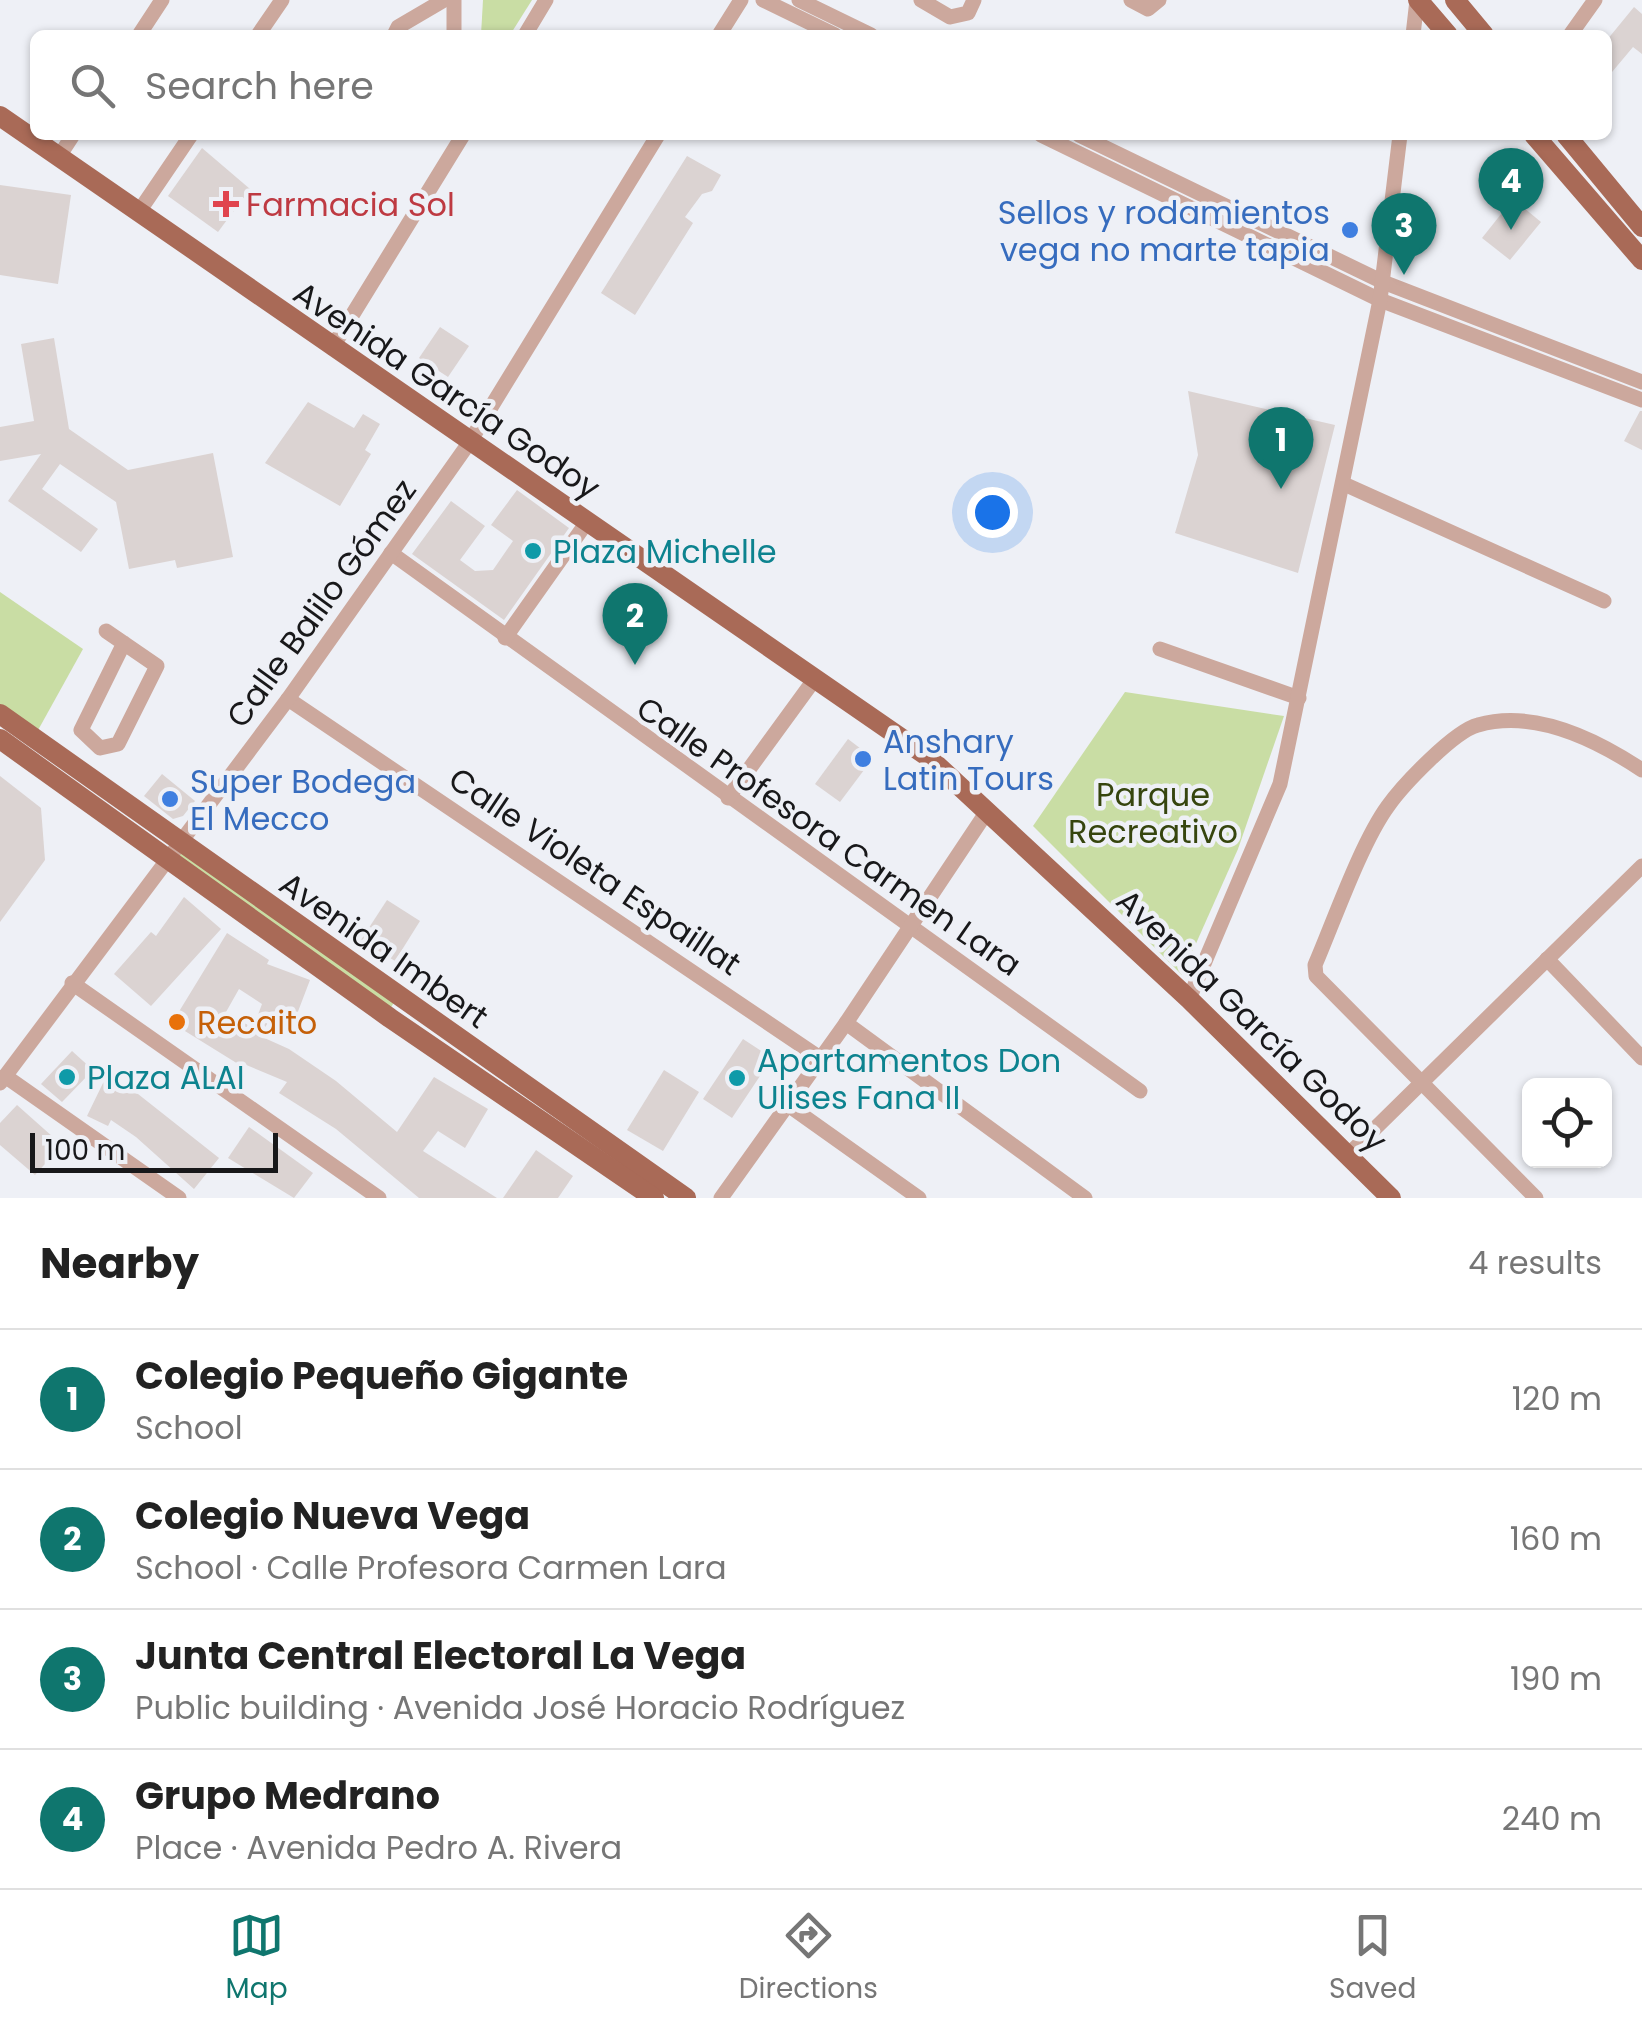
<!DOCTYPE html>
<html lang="en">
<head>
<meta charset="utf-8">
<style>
  body { margin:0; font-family:Poppins,sans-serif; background:#f6f6f6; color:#222 }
  .controls { position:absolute; right:30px; bottom:30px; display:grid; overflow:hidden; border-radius:15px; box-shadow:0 2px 8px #0004 }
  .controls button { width:90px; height:90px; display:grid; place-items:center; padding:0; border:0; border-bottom:2px solid #e0e0e0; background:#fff; color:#222; font:50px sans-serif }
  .scale { position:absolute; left:30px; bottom:25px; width:248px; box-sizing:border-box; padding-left:10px; border:5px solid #18181a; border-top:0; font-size:28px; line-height:35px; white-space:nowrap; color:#18181a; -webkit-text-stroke:8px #eef0f6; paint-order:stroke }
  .you { position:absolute; left:992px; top:512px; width:35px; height:35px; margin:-25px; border:8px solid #fff; border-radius:50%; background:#1a73e8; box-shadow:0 0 0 15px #1a73e833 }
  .badge { display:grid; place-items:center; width:65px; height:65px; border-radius:50%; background:#0f766e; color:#fff; font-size:32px; font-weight:700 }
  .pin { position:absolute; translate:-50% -82px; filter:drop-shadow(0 2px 5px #0008) }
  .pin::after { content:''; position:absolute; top:52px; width:35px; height:30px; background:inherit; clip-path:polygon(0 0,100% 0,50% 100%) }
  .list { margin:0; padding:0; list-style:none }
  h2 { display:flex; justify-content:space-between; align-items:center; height:130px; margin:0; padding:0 40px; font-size:42px }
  h2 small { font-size:32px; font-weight:400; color:#767676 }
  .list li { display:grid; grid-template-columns:65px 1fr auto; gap:30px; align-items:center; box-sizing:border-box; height:140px; padding:0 40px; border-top:2px solid #e0e0e0 }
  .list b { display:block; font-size:38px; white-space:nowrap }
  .list p { margin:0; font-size:32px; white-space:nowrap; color:#767676 }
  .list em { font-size:32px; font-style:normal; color:#767676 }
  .icon { flex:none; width:55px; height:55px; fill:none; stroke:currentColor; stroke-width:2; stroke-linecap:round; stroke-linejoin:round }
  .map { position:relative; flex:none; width:1642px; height:1198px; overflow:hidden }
  .search { position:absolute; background:#fff; box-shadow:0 2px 8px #0004; left:30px; right:30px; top:30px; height:110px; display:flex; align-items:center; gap:25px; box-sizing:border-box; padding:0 35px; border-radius:15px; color:#767676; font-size:38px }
  .sheet { height:690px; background:#fff }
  nav { display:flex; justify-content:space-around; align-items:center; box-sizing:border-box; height:140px; border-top:2px solid #e0e0e0; background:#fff; font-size:28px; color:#767676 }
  nav a { display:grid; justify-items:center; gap:5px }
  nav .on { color:#0f766e }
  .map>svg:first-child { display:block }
  .green { fill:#c9dda4 }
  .building { fill:#dbd3d2; fill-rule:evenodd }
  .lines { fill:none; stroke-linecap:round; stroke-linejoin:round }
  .minor { stroke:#cca89d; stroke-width:15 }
  .major { stroke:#a96a57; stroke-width:20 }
  .health-dot { fill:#e0444e; stroke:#eef0f6; stroke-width:4 }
  .shop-dot { fill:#3f7fe0; stroke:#eef0f6; stroke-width:4 }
  .culture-dot { fill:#0f9aa8; stroke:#eef0f6; stroke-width:4 }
  .food-dot { fill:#e8710a; stroke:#eef0f6; stroke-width:4 }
  .labels { text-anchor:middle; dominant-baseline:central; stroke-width:9; stroke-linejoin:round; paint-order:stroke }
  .health-label { font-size:32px; fill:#be3a42; stroke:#eef0f6; text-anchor:start }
  .shop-label { font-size:32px; fill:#366cbe; stroke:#eef0f6; text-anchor:start }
  .street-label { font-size:32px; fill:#18181a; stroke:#eef0f6 }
  .culture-label { font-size:32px; fill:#0d838f; stroke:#eef0f6; text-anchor:start }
  .park-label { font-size:32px; fill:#36450e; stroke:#eef0f6 }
  .food-label { font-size:32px; fill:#c56008; stroke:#eef0f6; text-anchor:start }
</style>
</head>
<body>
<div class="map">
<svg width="1642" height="1198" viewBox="0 0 1642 1198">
  <rect width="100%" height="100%" fill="#eef0f6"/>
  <g class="green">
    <polygon points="483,0 532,0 510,35 481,35"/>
    <polygon points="0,592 83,649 37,732 0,706"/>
    <polygon points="1125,692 1284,716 1238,849 1182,975 1033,826"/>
    <polygon points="182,850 395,1001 388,1012 176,861"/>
  </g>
  <g class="building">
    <polygon points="1634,7 1642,14 1642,54 1633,47 1607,78 1607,40"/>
    <polygon points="202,148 250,189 218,232 168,196"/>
    <polygon points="687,156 721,175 712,191 702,194 685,217 693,223 635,315 601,293"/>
    <polygon points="0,185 71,195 58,284 0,275"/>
    <polygon points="1513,199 1541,222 1510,260 1482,238"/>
    <polygon points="440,327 469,346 448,377 419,358"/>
    <polygon points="54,338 69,429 128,470 213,453 233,557 177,568 175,560 129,569 116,502 60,464 42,489 98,529 81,552 8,501 41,454 0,461 0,427 34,421 21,344"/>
    <polygon points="1188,391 1335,425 1298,573 1175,533 1198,455"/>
    <polygon points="308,402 354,428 363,414 380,424 365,450 371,454 340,506 265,463"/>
    <polygon points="1640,411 1642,411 1642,450 1624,441"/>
    <polygon points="517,490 569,528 504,620 412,554 451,501 485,526 460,560 475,571 493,570 513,541 491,525"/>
    <polygon points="848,739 873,758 840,802 815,784"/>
    <polygon points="162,774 195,801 183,816 173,819 144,796"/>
    <polygon points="0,776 41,808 45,860 0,922"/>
    <polygon points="184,897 221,929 151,1006 114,974 151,932 156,936"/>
    <polygon points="387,900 420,921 395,961 361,940"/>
    <path d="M227,933L269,960L267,964L310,980L294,1022L273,1014L260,1036L289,1049L336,1081L397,1132L434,1077L488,1109L465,1148L438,1131L423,1151L497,1198H419L336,1129L279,1093L287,1082L244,1064L243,1067L172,1023ZM239,989L262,1004L253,1028L226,1012Z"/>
    <polygon points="743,1039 772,1058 732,1118 703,1099"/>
    <polygon points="72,1051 93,1070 62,1102 41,1084"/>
    <polygon points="664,1070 699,1092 663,1151 627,1130"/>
    <polygon points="104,1081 138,1094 219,1158 194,1189 136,1137 111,1120 108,1126 87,1116"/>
    <polygon points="17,1105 62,1145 35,1175 0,1145 0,1123"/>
    <polygon points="249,1127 313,1173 294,1198 228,1158"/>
    <polygon points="536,1150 573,1176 558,1198 503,1198"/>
  </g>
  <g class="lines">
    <g class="minor">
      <polyline points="763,0 835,35"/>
      <polyline points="799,0 871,35"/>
      <polyline points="921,0 950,17 968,13 974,0"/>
      <polyline points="1131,0 1148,9 1159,0"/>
      <polyline points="139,35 162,0"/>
      <polyline points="258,35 282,0"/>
      <polyline points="394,35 398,27 444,0"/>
      <polyline points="454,35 454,0"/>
      <polyline points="525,35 546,0"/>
      <polyline points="719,35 741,0"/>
      <polyline points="1413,35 1417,0"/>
      <polyline points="1570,35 1595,0"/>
      <polyline points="1041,135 1380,300 1642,400"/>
      <polyline points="1079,135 1383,282 1642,382"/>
      <polyline points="58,158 73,135"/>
      <polyline points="138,213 191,135"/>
      <polyline points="332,348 463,135"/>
      <polyline points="1344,484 1604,601"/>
      <polyline points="391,553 1140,1091"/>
      <polyline points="106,631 157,666 118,744 100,748 81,730 124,643"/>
      <polyline points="505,638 587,522"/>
      <polyline points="1160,649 1299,698"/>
      <polyline points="288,699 820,1058"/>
      <polyline points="728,798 814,680"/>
      <polyline points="1547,959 1642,1058"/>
      <polyline points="72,983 379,1198"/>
      <polyline points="1189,999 1280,784 1380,300 1400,135"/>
      <polyline points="846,1023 1085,1198"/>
      <polyline points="5,1076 179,1198"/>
      <polyline points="0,1083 288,699 469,443 658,135"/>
      <polyline points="788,1105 919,1198"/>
      <polyline points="1349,1154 1642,866"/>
      <polyline points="721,1198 846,1023 988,810"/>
      <path d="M1536,1198L1316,976L1315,965C1334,921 1361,843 1388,806C1403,785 1454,731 1478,725C1534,709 1597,740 1642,770"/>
    </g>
    <g class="major">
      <polyline points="1418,0 1448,35"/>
      <polyline points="1455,0 1484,35"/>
      <polyline points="0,116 927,756 1189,999 1391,1198"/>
      <polyline points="1534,135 1642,260"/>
      <polyline points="1566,135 1642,227"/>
      <polyline points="0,714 686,1198"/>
      <polyline points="0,739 390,1018 654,1198"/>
    </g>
  </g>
  <path class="health-dot" d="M221 189h10v10h10v10h-10v10h-10v-10h-10v-10h10z"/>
  <g class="shop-dot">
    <circle cx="1350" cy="230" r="10"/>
    <circle cx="863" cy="759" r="10"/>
    <circle cx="170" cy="799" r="10"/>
  </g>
  <g class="culture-dot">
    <circle cx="533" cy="551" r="10"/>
    <circle cx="67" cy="1077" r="10"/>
    <circle cx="737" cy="1078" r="10"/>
  </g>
  <circle class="food-dot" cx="177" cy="1022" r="10"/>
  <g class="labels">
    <g class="health-label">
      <text x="246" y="204">Farmacia Sol</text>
    </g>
    <g class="shop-label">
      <text x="1330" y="212" text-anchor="end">Sellos y rodamientos<tspan x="1330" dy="37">vega no marte tapia</tspan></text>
      <text x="883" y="741">Anshary<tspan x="883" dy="37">Latin Tours</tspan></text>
      <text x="190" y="781">Super Bodega<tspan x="190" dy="37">El Mecco</tspan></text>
    </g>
    <g class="street-label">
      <text transform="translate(447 390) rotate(34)">Avenida García Godoy</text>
      <text transform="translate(321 603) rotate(-54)">Calle Balilo Gómez</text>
      <text transform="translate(829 836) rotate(35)">Calle Profesora Carmen Lara</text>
      <text transform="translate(595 871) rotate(34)">Calle Violeta Espaillat</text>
      <text transform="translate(384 950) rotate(35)">Avenida Imbert</text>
      <text transform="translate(1252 1020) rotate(44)">Avenida García Godoy</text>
    </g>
    <g class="culture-label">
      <text x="553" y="551">Plaza Michelle</text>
      <text x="757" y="1060">Apartamentos Don<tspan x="757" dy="37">Ulises Fana II</tspan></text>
      <text x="87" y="1077">Plaza ALAI</text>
    </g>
    <g class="park-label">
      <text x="1153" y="794">Parque<tspan x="1153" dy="37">Recreativo</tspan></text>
    </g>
    <g class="food-label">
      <text x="197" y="1022">Recaito</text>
    </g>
  </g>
</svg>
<div class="controls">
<button><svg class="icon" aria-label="locate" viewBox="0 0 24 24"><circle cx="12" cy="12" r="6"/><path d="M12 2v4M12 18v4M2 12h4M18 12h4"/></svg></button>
</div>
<div class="scale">100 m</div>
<div class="you"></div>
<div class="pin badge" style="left:1281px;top:489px">1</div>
<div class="pin badge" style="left:635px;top:665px">2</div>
<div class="pin badge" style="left:1404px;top:275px">3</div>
<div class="pin badge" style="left:1511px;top:230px">4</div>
<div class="search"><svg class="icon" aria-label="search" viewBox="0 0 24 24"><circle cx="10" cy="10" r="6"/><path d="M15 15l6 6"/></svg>Search here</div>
</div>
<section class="sheet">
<h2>Nearby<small>4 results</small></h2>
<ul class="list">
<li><span class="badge">1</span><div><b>Colegio Pequeño Gigante</b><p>School</p></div><em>120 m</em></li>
<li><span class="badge">2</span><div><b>Colegio Nueva Vega</b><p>School · Calle Profesora Carmen Lara</p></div><em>160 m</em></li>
<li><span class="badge">3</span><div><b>Junta Central Electoral La Vega</b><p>Public building · Avenida José Horacio Rodríguez</p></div><em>190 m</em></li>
<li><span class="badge">4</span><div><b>Grupo Medrano</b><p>Place · Avenida Pedro A. Rivera</p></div><em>240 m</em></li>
</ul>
</section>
<nav>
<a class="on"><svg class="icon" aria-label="map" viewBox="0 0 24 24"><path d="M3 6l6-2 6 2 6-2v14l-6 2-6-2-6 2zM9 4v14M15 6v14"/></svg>Map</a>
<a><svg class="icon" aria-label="directions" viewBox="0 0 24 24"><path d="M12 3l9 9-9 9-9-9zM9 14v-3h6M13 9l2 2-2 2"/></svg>Directions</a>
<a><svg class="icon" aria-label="saved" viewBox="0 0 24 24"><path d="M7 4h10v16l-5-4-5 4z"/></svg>Saved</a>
</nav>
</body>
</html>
